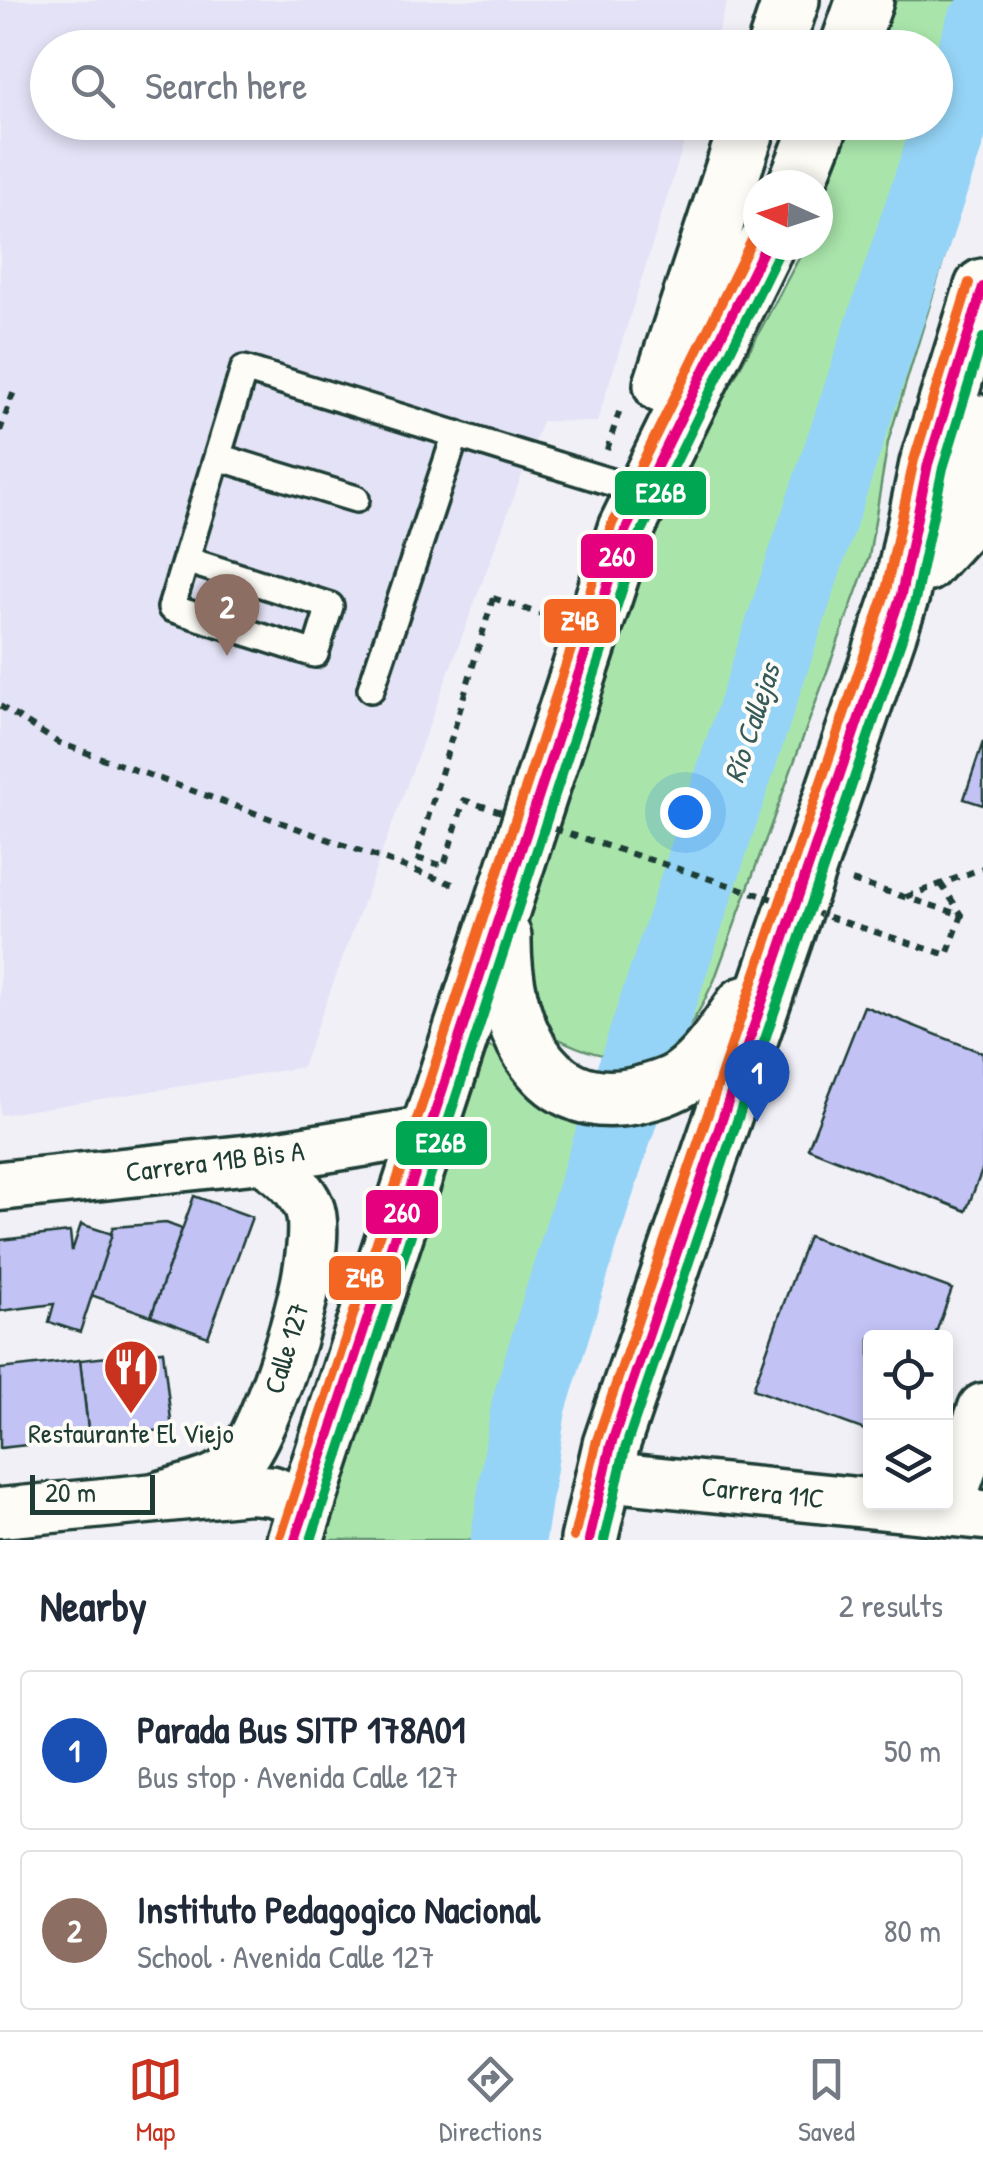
<!DOCTYPE html>
<html lang="en">
<head>
<meta charset="utf-8">
<style>
  body { margin:0; font-family:"Patrick Hand",sans-serif; background:#f2f2f3; color:#1f2937 }
  .controls { position:absolute; right:30px; bottom:30px; display:grid; overflow:hidden; border-radius:10px; box-shadow:0 5px 15px #0003 }
  .controls button { width:90px; height:90px; display:grid; place-items:center; padding:0; border:0; border-bottom:2px solid #e0e1e3; background:#fff; color:#1f2937; font:50px sans-serif }
  .compass { position:absolute; left:743px; top:170px; width:90px; height:90px; border-radius:50%; background:#fff; box-shadow:0 5px 15px #0003; rotate:273deg }
  .scale { position:absolute; left:30px; bottom:25px; width:125px; box-sizing:border-box; padding-left:10px; border:5px solid #1f3d34; border-top:0; font-size:28px; line-height:35px; white-space:nowrap; color:#1f3d34; -webkit-text-stroke:8px #fdfcf7; paint-order:stroke }
  .you { position:absolute; left:685px; top:812px; width:35px; height:35px; margin:-25px; border:8px solid #fff; border-radius:50%; background:#1a73e8; box-shadow:0 0 0 15px #1a73e833 }
  .badge { display:grid; place-items:center; width:65px; height:65px; border-radius:50%; background:#c8321e; color:#fff; font-size:32px; font-weight:700 }
  .pin { position:absolute; translate:-50% -82px; filter:drop-shadow(0 2px 5px #0008) }
  .pin::after { content:''; position:absolute; top:52px; width:35px; height:30px; background:inherit; clip-path:polygon(0 0,100% 0,50% 100%) }
  .list { margin:0; padding:0; list-style:none }
  h2 { display:flex; justify-content:space-between; align-items:center; height:130px; margin:0; padding:0 40px; font-size:42px }
  h2 small { font-size:32px; font-weight:400; color:#747a83 }
  .list li { display:grid; grid-template-columns:65px 1fr auto; gap:30px; align-items:center; box-sizing:border-box; height:160px; margin:0 20px 20px; padding:0 20px; border:2px solid #e0e1e3; border-radius:10px }
  .list b { display:block; font-size:38px; white-space:nowrap }
  .list p { margin:0; font-size:32px; white-space:nowrap; color:#747a83 }
  .list em { font-size:32px; font-style:normal; color:#747a83 }
  .icon { flex:none; width:55px; height:55px; fill:none; stroke:currentColor; stroke-width:2; stroke-linecap:round; stroke-linejoin:round }
  .map { position:relative; flex:none; width:983px; height:1540px; overflow:hidden }
  .search { position:absolute; background:#fff; box-shadow:0 5px 15px #0003; left:30px; right:30px; top:30px; height:110px; display:flex; align-items:center; gap:25px; box-sizing:border-box; padding:0 35px; border-radius:55px; color:#747a83; font-size:38px }
  .sheet { height:490px; background:#fff }
  nav { display:flex; justify-content:space-around; align-items:center; box-sizing:border-box; height:140px; border-top:2px solid #e0e1e3; background:#fff; font-size:28px; color:#747a83 }
  nav a { display:grid; justify-items:center; gap:5px }
  nav .on { color:#c8321e }
  .map>svg:first-child { display:block }
  .built { fill:#e3e2f6 }
  .green { fill:#a9e5ab; stroke:#649170; stroke-width:2.5 }
  .lines { fill:none; stroke-linecap:round; stroke-linejoin:round }
  .river { stroke:#95d4f6; stroke-width:75 }
  .building { fill:#c2c2f5; stroke:#1f3d34; stroke-width:2.5 }
  .lane-casing { stroke:#1f3d34; stroke-width:32 }
  .street-casing { stroke:#1f3d34; stroke-width:55 }
  .primary-casing { stroke:#1f3d34; stroke-width:62 }
  .path { stroke:#1f3d34; stroke-width:6; stroke-dasharray:8 8; stroke-linecap:butt }
  .lane { stroke:#fdfcf7; stroke-width:25 }
  .street { stroke:#fdfcf7; stroke-width:48 }
  .primary { stroke:#fdfcf7; stroke-width:55 }
  .path-bridge { stroke:#1f3d34; stroke-width:6; stroke-dasharray:8 8; stroke-linecap:butt }
  .bus-1-casing { stroke:#fdfcf7; stroke-width:18 }
  .bus-2-casing { stroke:#fdfcf7; stroke-width:18 }
  .bus-3-casing { stroke:#fdfcf7; stroke-width:18 }
  .bus-1 { stroke:#e5007d; stroke-width:10 }
  .bus-2 { stroke:#00a651; stroke-width:10 }
  .bus-3 { stroke:#f26522; stroke-width:10 }
  .labels { text-anchor:middle; dominant-baseline:central; stroke-width:8; stroke-linejoin:round; paint-order:stroke }
  .street-label { font-size:28px; fill:#1f3d34; stroke:#fdfcf7 }
  .poi-label { font-size:28px; fill:#1f3d34; stroke:#fdfcf7 }
  .water-label { font-size:30px; font-style:italic; fill:#375b5b; stroke:#fdfcf7 }
  .line-badge { stroke:#fdfcf7; stroke-width:4 }
  .badge-label { font-size:28px; text-anchor:middle; font-weight:bold; fill:#fff }
</style>
</head>
<body>
<div class="map">
<svg width="983" height="1540" viewBox="0 0 983 1540">
  <rect width="100%" height="100%" fill="#f1f0f7"/>
  <filter id="ink" filterUnits="userSpaceOnUse"><feTurbulence type="fractalNoise" baseFrequency=".01" numOctaves="2"/><feDisplacementMap in="SourceGraphic" scale="20" xChannelSelector="R" yChannelSelector="G"/><feConvolveMatrix kernelMatrix="1 2 1 2 8 2 1 2 1" color-interpolation-filters="sRGB"/></filter>
  <g filter="url(#ink)">
    <polygon class="built" points="0,0 728,0 713,47 48,48 48,122 690,123 597,422 542,421 302,1067 0,1115"/>
    <g class="green">
      <path d="M896,0H983V131L888,442L869,557L714,981C706,995 699,1016 687,1028C644,1072 595,1060 546,1032L515,923L608,646L668,501L806,245H818V213L851,123L936,122V48L879,47Z"/>
      <polygon points="499,1042 602,1116 492,1436 478,1540 325,1540 488,1047 496,1048"/>
    </g>
    <g class="lines">
      <polyline class="river" points="508,1540 529,1405 594,1194 983,27"/>
    </g>
    <g class="building">
      <polygon points="983,742 983,805 964,799"/>
      <polygon points="864,1006 983,1053 983,1168 966,1211 808,1148"/>
      <polygon points="194,1196 252,1217 208,1337 151,1316"/>
      <polygon points="166,1223 182,1229 151,1316 91,1295 113,1227"/>
      <polygon points="81,1224 112,1234 80,1332 49,1322 54,1304 0,1311 0,1240 70,1232 72,1251"/>
      <polygon points="808,1236 952,1289 934,1338 870,1338 870,1432 753,1389"/>
      <polygon points="163,1351 172,1429 89,1438 80,1360"/>
      <polygon points="80,1360 89,1438 0,1448 0,1369"/>
    </g>
    <g class="lines">
      <g class="lane-casing">
        <g id="lane">
          <polyline points="218,457 356,499"/>
          <polyline points="186,560 330,606 315,654 171,608 244,369 643,492"/>
          <polyline points="371,689 456,434"/>
        </g>
      </g>
      <g class="street-casing">
        <g id="street">
          <polyline points="927,567 963,528 983,516"/>
          <polyline points="0,1186 262,1158 430,1131"/>
          <polyline points="603,1476 983,1515"/>
          <path d="M158,1497C183,1489 216,1484 235,1466C268,1434 327,1249 309,1207C300,1186 280,1170 262,1158"/>
          <polyline points="947,1511 983,1408"/>
          <polyline points="0,1513 250,1489 273,1491 305,1505"/>
        </g>
      </g>
      <g class="primary-casing">
        <g id="primary">
          <polyline points="775,48 791,0"/>
          <polyline points="848,48 865,0"/>
          <polyline points="796,185 821,122"/>
          <polyline points="662,385 749,122"/>
          <polyline points="929,544 965,479 983,423"/>
          <path d="M503,937C502,1015 536,1116 634,1096C650,1092 671,1087 684,1077C709,1059 726,1030 744,1005"/>
          <polyline points="295,1540 626,529 766,245"/>
          <polyline points="589,1540 611,1445 901,595 928,464 983,287"/>
        </g>
      </g>
      <g class="path">
        <polyline points="0,431 15,388"/>
        <polyline points="607,450 620,409"/>
        <polyline points="493,598 549,617"/>
        <polyline points="0,706 57,742 458,886"/>
        <polyline points="852,881 908,898"/>
        <polyline points="941,884 962,915"/>
        <polyline points="906,897 983,868"/>
      </g>
      <use href="#lane" class="lane"/>
      <use href="#street" class="street"/>
      <use href="#primary" class="primary"/>
      <polyline class="path-bridge" points="493,598 416,858 444,866 464,800 947,955 962,915 908,898"/>
      <g class="bus-1-casing">
        <g id="bus-1">
          <polyline points="295,1540 626,529 766,245"/>
          <polyline points="589,1540 611,1445 901,595 928,464 983,287"/>
        </g>
      </g>
      <g class="bus-2-casing">
        <g id="bus-2">
          <polyline points="311,1540 640,535 779,252"/>
          <polyline points="604,1540 625,1449 915,600 943,468 983,338"/>
        </g>
      </g>
      <g class="bus-3-casing">
        <g id="bus-3">
          <polyline points="281,1535 612,524 753,238"/>
          <polyline points="574,1537 597,1440 886,591 914,460 969,283"/>
        </g>
      </g>
      <use href="#bus-1" class="bus-1"/>
      <use href="#bus-2" class="bus-2"/>
      <use href="#bus-3" class="bus-3"/>
    </g>
  </g>
  <defs>
    <g id="restaurant-pin" transform="scale(2.875)"><path d="M0 17L-7.5 6A9.5 9.5 0 1 1 7.5 6Z" fill="#c8321e" stroke="#fdfcf7"/><path d="M-5-6h1v4h1v-4h1v4h1v-4h1v5L-1.5 .5V6h-2V.5L-5-1ZM5-6V6H3V1.5H1.5Q1.5-4 5-6Z" fill="#fff"/></g>
  </defs>
  <g fill-rule="evenodd">
    <use href="#restaurant-pin" x="131" y="1367"/>
  </g>
  <g class="labels">
    <g class="street-label">
      <text transform="translate(215 1161) rotate(-7)">Carrera 11B Bis A</text>
      <text transform="translate(286 1348) rotate(-73)">Calle 127</text>
      <text transform="translate(763 1492) rotate(6)">Carrera 11C</text>
    </g>
    <g class="poi-label">
      <text x="131" y="1433">Restaurante El Viejo</text>
    </g>
    <g class="water-label">
      <text transform="translate(751 723) rotate(-72)">Río Callejas</text>
    </g>
  </g>
  <g class="line-badge">
    <rect x="613" y="469" width="95" height="48" rx="10" fill="#00a651"/>
    <rect x="579" y="532" width="76" height="48" rx="10" fill="#e5007d"/>
    <rect x="542" y="597" width="76" height="48" rx="10" fill="#f26522"/>
    <rect x="394" y="1119" width="95" height="48" rx="10" fill="#00a651"/>
    <rect x="364" y="1188" width="76" height="48" rx="10" fill="#e5007d"/>
    <rect x="327" y="1254" width="76" height="48" rx="10" fill="#f26522"/>
  </g>
  <g class="badge-label">
    <text x="661" y="502">E26B</text>
    <text x="617" y="566">260</text>
    <text x="580" y="630">Z4B</text>
    <text x="441" y="1152">E26B</text>
    <text x="402" y="1222">260</text>
    <text x="365" y="1287">Z4B</text>
  </g>
</svg>
<div class="controls">
<button><svg class="icon" aria-label="locate" viewBox="0 0 24 24"><circle cx="12" cy="12" r="6"/><path d="M12 2v4M12 18v4M2 12h4M18 12h4"/></svg></button>
<button><svg class="icon" aria-label="layers" viewBox="0 0 24 24"><path d="M12 4l9 5-9 5-9-5zM3 14l9 5 9-5"/></svg></button>
</div>
<svg class="compass" viewBox="-18 -18 36 36"><path d="M0-13l5 13h-10z" fill="#e53935"/><path d="M0 13l5-13h-10z" fill="#747a83"/></svg>
<div class="scale">20 m</div>
<div class="you"></div>
<div class="pin badge" style="left:757px;top:1122px;background:#1a4fb4">1</div>
<div class="pin badge" style="left:227px;top:656px;background:#8d6e63">2</div>
<div class="search"><svg class="icon" aria-label="search" viewBox="0 0 24 24"><circle cx="10" cy="10" r="6"/><path d="M15 15l6 6"/></svg>Search here</div>
</div>
<section class="sheet">
<h2>Nearby<small>2 results</small></h2>
<ul class="list">
<li><span class="badge" style="background:#1a4fb4">1</span><div><b>Parada Bus SITP 178A01</b><p>Bus stop · Avenida Calle 127</p></div><em>50 m</em></li>
<li><span class="badge" style="background:#8d6e63">2</span><div><b>Instituto Pedagogico Nacional</b><p>School · Avenida Calle 127</p></div><em>80 m</em></li>
</ul>
</section>
<nav>
<a class="on"><svg class="icon" aria-label="map" viewBox="0 0 24 24"><path d="M3 6l6-2 6 2 6-2v14l-6 2-6-2-6 2zM9 4v14M15 6v14"/></svg>Map</a>
<a><svg class="icon" aria-label="directions" viewBox="0 0 24 24"><path d="M12 3l9 9-9 9-9-9zM9 14v-3h6M13 9l2 2-2 2"/></svg>Directions</a>
<a><svg class="icon" aria-label="saved" viewBox="0 0 24 24"><path d="M7 4h10v16l-5-4-5 4z"/></svg>Saved</a>
</nav>
</body>
</html>
